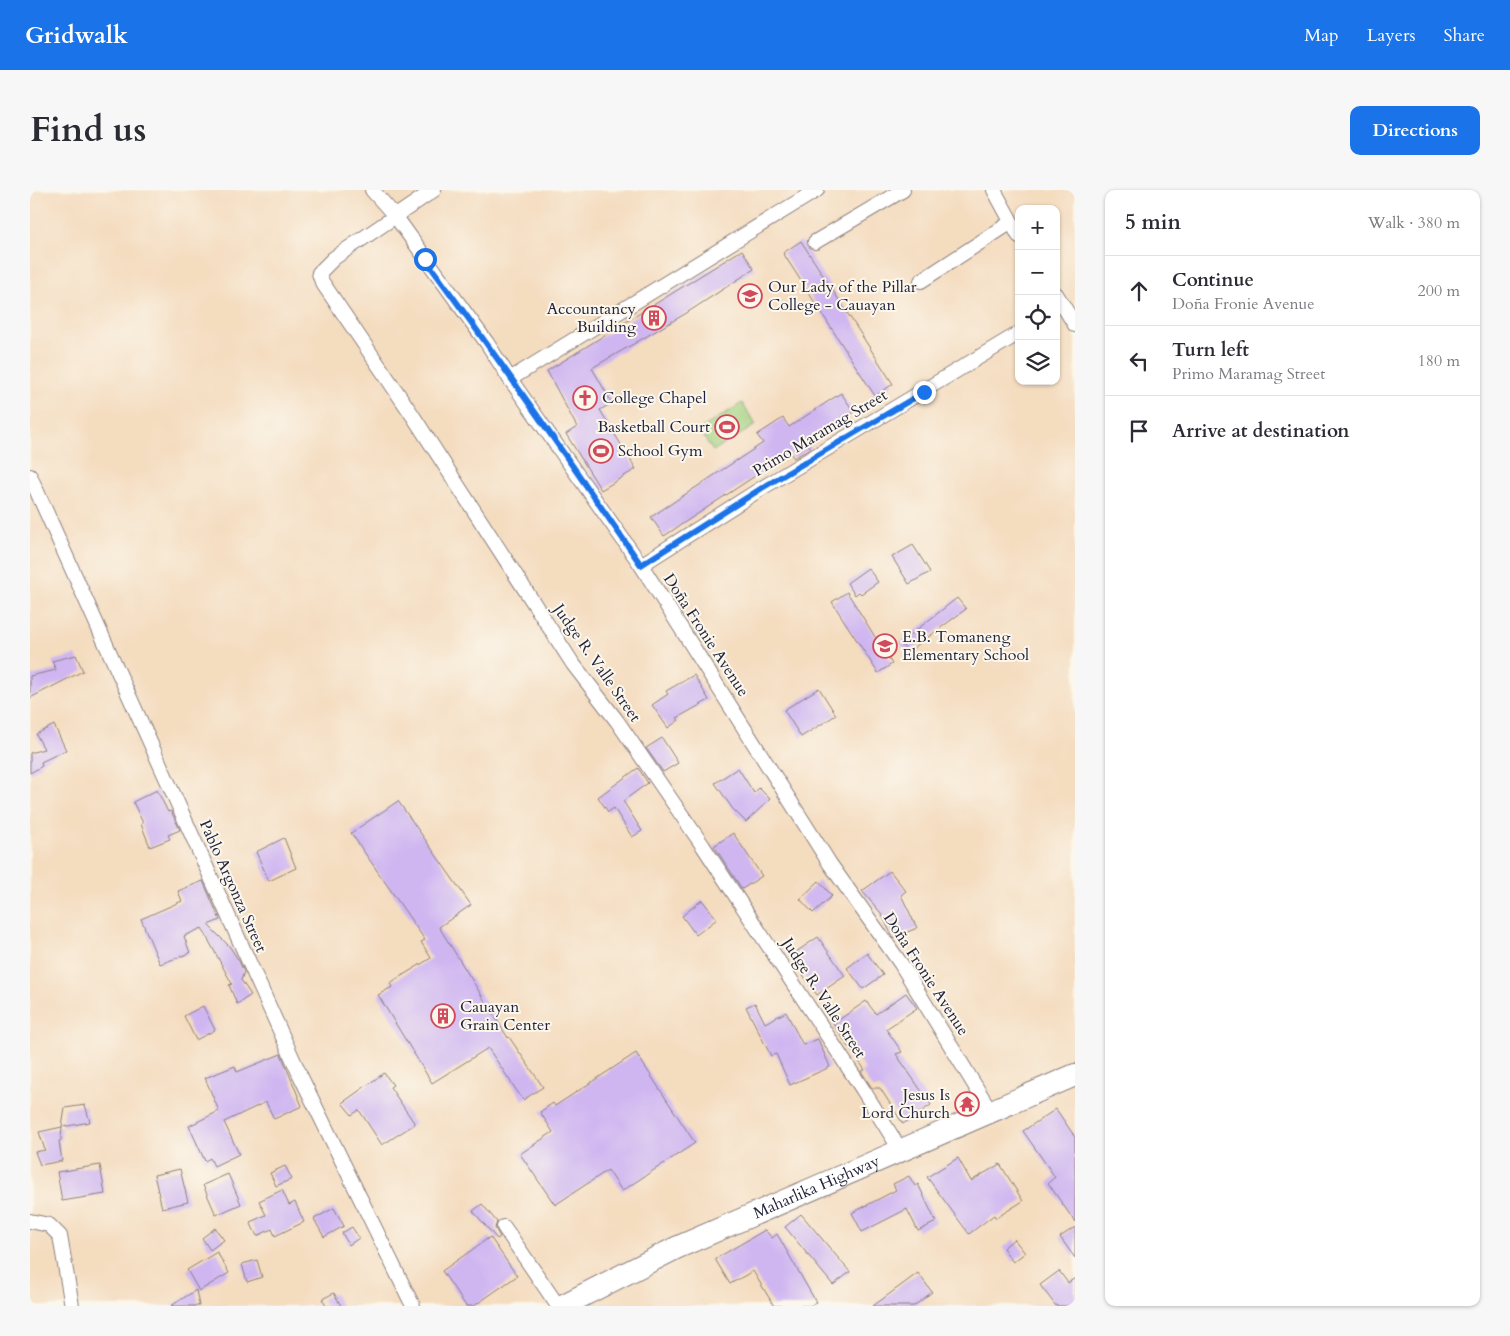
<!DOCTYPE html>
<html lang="en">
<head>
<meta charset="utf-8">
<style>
  body { margin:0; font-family:Cardo,serif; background:#f7f7f7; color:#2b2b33 }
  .controls { position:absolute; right:15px; top:15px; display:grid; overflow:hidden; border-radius:10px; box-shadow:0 1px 4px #0004 }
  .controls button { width:45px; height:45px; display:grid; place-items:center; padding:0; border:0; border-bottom:1px solid #e1e1e2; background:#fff; color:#2b2b33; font:25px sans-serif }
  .stop { position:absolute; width:15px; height:15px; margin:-11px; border:4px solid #1a73e8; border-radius:50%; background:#fff }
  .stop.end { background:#1a73e8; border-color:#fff; box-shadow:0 1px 5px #0008 }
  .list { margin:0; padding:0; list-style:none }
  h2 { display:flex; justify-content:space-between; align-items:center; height:65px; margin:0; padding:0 20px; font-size:21px }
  h2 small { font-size:16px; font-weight:400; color:#7c7c81 }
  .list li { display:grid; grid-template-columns:32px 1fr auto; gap:15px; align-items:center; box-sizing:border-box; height:70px; padding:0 20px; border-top:1px solid #e1e1e2 }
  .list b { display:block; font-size:19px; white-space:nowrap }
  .list p { margin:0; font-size:16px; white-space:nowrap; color:#7c7c81 }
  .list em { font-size:16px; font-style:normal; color:#7c7c81 }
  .icon { flex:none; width:28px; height:28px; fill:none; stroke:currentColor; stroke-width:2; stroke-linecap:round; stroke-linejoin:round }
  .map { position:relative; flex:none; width:1045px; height:1116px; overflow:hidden; border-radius:10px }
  header { display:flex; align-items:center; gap:30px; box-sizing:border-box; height:70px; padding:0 25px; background:#1a73e8; color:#fff }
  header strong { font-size:24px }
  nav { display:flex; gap:28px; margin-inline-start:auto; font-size:18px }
  .intro { display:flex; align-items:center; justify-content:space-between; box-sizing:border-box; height:120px; padding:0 30px }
  h1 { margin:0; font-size:35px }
  .button { padding:12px 22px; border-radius:10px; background:#1a73e8; color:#fff; font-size:18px; font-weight:700 }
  main { display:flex; gap:30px; padding:0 30px }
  aside { flex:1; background:#fff; border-radius:10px; box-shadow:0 1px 4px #0004 }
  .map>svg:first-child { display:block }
  .green { fill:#a2d07e; stroke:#62795c }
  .building { fill:#cfb6f1 }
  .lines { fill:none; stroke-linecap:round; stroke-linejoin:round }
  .minor-casing { stroke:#8b7f7d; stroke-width:16 }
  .trunk-casing { stroke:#8b7f7d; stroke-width:24 }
  .minor { stroke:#fff; stroke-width:14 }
  .trunk { stroke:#fff; stroke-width:22 }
  .route { stroke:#1a73e8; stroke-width:6 }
  .labels { text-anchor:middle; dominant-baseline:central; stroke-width:4; stroke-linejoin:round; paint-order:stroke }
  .poi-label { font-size:16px; fill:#22223b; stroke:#fbf7ec; text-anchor:start }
  .street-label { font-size:16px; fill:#22223b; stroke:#fbf7ec }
</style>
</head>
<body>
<header>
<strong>Gridwalk</strong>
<nav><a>Map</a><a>Layers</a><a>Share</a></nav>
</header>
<div class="intro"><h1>Find us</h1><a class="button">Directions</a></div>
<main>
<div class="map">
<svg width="1045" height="1116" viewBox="0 0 1045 1116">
  <rect width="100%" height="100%" fill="#fbf7ec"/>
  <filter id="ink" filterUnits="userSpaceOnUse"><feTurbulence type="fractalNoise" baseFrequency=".02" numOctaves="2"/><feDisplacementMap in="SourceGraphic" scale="10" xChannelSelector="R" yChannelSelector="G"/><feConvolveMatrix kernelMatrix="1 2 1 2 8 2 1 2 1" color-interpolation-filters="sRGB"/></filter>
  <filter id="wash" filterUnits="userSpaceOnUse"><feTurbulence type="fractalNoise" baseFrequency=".0096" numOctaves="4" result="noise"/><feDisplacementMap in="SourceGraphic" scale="20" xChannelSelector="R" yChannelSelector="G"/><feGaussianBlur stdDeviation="1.12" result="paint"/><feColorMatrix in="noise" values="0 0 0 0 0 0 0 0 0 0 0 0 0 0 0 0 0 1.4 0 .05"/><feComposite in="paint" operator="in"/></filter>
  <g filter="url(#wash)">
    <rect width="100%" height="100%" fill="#f4dcbf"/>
    <polygon class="green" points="712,213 726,235 683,261 669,240"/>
    <g id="blocks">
      <g class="building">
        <polygon points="771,51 863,194 845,206 753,63"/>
        <polygon points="712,60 724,79 655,124 562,178 582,213 570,220 606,279 571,300 536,244 547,237 517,181"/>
        <polygon points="811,203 824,222 777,253 781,258 764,268 760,263 634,346 621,327 733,253 727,245 753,228 759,237"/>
        <polygon points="883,355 900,382 879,394 862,367"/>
        <polygon points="838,378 848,392 831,404 829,402 825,405 817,393"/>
        <polygon points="817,402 862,474 848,483 802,412"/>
        <polygon points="927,408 936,419 878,462 870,453"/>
        <polygon points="46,465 53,481 0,508 0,486 26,480 22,471"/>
        <polygon points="664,485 679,510 647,528 649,530 638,538 622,515 638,504 636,501"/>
        <polygon points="789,498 806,525 771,547 754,520"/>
        <polygon points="24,535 36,560 11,572 12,576 0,583 0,563 14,559 6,544"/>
        <polygon points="632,548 648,573 633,582 616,558"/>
        <polygon points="608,578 618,593 593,611 612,641 602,647 584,618 578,622 568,607"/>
        <polygon points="708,578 724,603 729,598 740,609 716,632 702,618 685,593"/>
        <polygon points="127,600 138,622 141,621 150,640 138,645 140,649 120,657 111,634 113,633 103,612"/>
        <polygon points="368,611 441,715 409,737 478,848 479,847 513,897 493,910 458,858 402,893 348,805 362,797 360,793 401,768 391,752 395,750 321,643"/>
        <polygon points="703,643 732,686 712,699 684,656"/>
        <polygon points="254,648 266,678 239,691 226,662"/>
        <polygon points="860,681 876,701 871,705 887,738 863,748 851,723 832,701"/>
        <polygon points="173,691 190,730 178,735 200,757 209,771 214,782 211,790 221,805 207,814 199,795 202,794 172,738 154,746 160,763 130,774 111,729 152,711 148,701"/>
        <polygon points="789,691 802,706 783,723 770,709"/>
        <polygon points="672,710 687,729 666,745 652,726"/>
        <polygon points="788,747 815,786 787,805 760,766"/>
        <polygon points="837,763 853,785 833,799 817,778"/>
        <polygon points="876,803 887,818 856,839 872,862 866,864 901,915 873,934 850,898 842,898 831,881 835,880 803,834 836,811 846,824"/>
        <polygon points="725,813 735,833 756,822 773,855 788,849 800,877 760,895 746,864 741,866 716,817"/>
        <polygon points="173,816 185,840 166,850 154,826"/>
        <polygon points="606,863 665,953 592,1001 578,980 525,1015 490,964 523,942 510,922 523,913 525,916"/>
        <polygon points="251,864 272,916 244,929 236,912 194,932 209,964 184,976 180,968 175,971 159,936 189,921 175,888 205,876 207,882"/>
        <polygon points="354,883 363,895 360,897 385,934 352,955 329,920 322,925 312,913"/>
        <polygon points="55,915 60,932 32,937 35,918"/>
        <polygon points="1026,919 1045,947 1045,1032 1018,993 1025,987 993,941"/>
        <polygon points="32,937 31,950 29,951 32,971 10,975 5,962 15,960 9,942"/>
        <polygon points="928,968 941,991 970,974 993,1011 966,1028 964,1025 939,1044 897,987"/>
        <polygon points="70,975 75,1004 32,1011 27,982"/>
        <polygon points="255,976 262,989 246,996 240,983"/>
        <polygon points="150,979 158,1012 132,1018 124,985"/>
        <polygon points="198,984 211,1014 186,1025 173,995"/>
        <polygon points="879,986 885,996 888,994 906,1032 888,1041 877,1019 832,1042 822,1023 866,1000 863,994"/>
        <polygon points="252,1000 259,1015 265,1012 274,1032 245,1046 242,1039 227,1046 220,1032 236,1025 229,1011"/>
        <polygon points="452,1014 467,1032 465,1038 470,1047 467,1049 443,1021"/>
        <polygon points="304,1018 314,1036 294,1047 284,1029"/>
        <polygon points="771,1024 820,1082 803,1095 755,1037"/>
        <polygon points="322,1037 329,1048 319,1055 312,1043"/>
        <polygon points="1045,1037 1045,1068 1030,1047"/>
        <polygon points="185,1038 194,1050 180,1060 172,1048"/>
        <polygon points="735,1040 742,1048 747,1044 786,1112 780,1116 744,1116 723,1081 700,1094 685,1069"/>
        <polygon points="460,1047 487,1086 444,1116 436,1116 412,1081"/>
        <polygon points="984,1049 995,1063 983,1072 973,1058"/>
        <polygon points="187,1062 199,1083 169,1101 157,1080"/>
        <polygon points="227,1070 232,1087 217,1092 212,1074"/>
        <polygon points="1029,1081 1038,1093 1045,1088 1045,1116 1026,1116 1010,1095"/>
        <polygon points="888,1083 902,1102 884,1116 843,1116"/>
        <polygon points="166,1100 169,1116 141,1116"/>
        <polygon points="304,1103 311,1116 296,1116 292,1109"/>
      </g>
    </g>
  </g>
  <g filter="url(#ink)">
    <use href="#blocks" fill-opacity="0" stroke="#8b7f7d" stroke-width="1"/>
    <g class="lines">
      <g class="minor-casing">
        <g id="minor">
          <polyline points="342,0 366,27 457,153 480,189 611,375 800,674 871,774 961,922"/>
          <polyline points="404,0 304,68 289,83 292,92 383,226 543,474 587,531 673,656 833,900 871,961"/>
          <polyline points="964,0 989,46"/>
          <polyline points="785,52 873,0"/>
          <polyline points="891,91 980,33"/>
          <polyline points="1026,104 1045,135"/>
          <polyline points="480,189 787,0"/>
          <polyline points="0,286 270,885 383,1116"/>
          <polyline points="611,375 732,298 989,143"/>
          <polyline points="0,1031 19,1035 30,1046 42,1116"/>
          <polyline points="474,1037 528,1116"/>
        </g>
      </g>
      <g class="trunk-casing">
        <g id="trunk">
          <path id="s1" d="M532,1116L646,1058L1045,885"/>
        </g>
      </g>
      <use href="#minor" class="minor"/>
      <use href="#trunk" class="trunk"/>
    </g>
  </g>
  <g class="lines" filter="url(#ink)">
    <path class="route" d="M395,69C469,169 540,272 611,375L732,298L894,202"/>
  </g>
  <defs>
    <g id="university-ring" transform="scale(1.25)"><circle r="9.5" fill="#fbf7ec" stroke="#d1495b" stroke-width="1.5"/><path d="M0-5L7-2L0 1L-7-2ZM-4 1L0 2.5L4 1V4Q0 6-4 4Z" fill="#d1495b"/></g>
    <g id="building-ring" transform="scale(1.25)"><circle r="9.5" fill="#fbf7ec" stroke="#d1495b" stroke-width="1.5"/><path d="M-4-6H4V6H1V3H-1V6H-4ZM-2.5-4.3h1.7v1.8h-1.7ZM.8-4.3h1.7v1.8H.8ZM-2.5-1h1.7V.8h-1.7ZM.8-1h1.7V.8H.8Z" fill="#d1495b"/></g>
    <g id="church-ring" transform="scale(1.25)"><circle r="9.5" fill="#fbf7ec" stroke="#d1495b" stroke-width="1.5"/><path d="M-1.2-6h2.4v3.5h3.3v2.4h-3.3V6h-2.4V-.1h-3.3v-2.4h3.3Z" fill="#d1495b"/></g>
    <g id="stadium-ring" transform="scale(1.25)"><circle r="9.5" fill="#fbf7ec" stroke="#d1495b" stroke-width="1.5"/><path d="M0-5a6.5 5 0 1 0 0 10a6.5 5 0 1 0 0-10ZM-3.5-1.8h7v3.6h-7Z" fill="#d1495b"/></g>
    <g id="school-ring" transform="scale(1.25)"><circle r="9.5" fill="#fbf7ec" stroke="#d1495b" stroke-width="1.5"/><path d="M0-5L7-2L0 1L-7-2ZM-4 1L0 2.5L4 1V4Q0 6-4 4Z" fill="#d1495b"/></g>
    <g id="temple-ring" transform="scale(1.25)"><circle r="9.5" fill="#fbf7ec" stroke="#d1495b" stroke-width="1.5"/><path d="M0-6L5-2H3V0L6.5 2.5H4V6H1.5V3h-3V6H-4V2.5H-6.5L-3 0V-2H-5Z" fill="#d1495b"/></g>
  </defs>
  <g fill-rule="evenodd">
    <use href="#university-ring" x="720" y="106"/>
    <use href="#building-ring" x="624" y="128"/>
    <use href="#church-ring" x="555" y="208"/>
    <use href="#stadium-ring" x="697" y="237"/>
    <use href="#stadium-ring" x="571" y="261"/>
    <use href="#school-ring" x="855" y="456"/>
    <use href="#building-ring" x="413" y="826"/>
    <use href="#temple-ring" x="937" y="914"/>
  </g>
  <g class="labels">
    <g class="poi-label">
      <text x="738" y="97">Our Lady of the Pillar<tspan x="738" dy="18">College - Cauayan</tspan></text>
      <text x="606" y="119" text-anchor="end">Accountancy<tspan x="606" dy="18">Building</tspan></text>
      <text x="572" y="208">College Chapel</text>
      <text x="680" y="237" text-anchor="end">Basketball Court</text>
      <text x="588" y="261">School Gym</text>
      <text x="872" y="447">E.B. Tomaneng<tspan x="872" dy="18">Elementary School</tspan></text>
      <text x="430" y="817">Cauayan<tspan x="430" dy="18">Grain Center</tspan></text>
      <text x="920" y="905" text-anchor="end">Jesus Is<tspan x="920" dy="18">Lord Church</tspan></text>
    </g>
    <g class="street-label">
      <text transform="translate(790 243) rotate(-31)">Primo Maramag Street</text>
      <text transform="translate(676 445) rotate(57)">Doña Fronie Avenue</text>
      <text transform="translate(567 473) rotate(55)">Judge R. Valle Street</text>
      <text transform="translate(203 696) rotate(66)">Pablo Argonza Street</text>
      <text transform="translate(896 784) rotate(57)">Doña Fronie Avenue</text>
      <text transform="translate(794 808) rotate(57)">Judge R. Valle Street</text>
      <text stroke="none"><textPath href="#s1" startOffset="281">Maharlika Highway</textPath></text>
    </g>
  </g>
</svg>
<div class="controls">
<button>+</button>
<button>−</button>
<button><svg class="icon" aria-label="locate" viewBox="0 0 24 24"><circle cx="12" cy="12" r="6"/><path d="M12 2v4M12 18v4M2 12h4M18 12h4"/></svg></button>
<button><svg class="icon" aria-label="layers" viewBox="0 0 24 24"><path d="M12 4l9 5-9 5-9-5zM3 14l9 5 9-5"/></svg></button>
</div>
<div class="stop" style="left:395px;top:69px"></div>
<div class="stop end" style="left:894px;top:202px"></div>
</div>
<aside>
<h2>5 min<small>Walk · 380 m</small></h2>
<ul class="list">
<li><svg class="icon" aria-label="ahead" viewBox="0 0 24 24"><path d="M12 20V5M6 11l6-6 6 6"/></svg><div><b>Continue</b><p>Doña Fronie Avenue</p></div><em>200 m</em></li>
<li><svg class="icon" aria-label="left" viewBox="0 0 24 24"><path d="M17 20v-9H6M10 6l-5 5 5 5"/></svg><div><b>Turn left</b><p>Primo Maramag Street</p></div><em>180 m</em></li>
<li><svg class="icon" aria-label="arrive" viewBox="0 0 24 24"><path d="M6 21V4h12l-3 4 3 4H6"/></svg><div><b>Arrive at destination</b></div></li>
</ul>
</aside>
</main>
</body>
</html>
